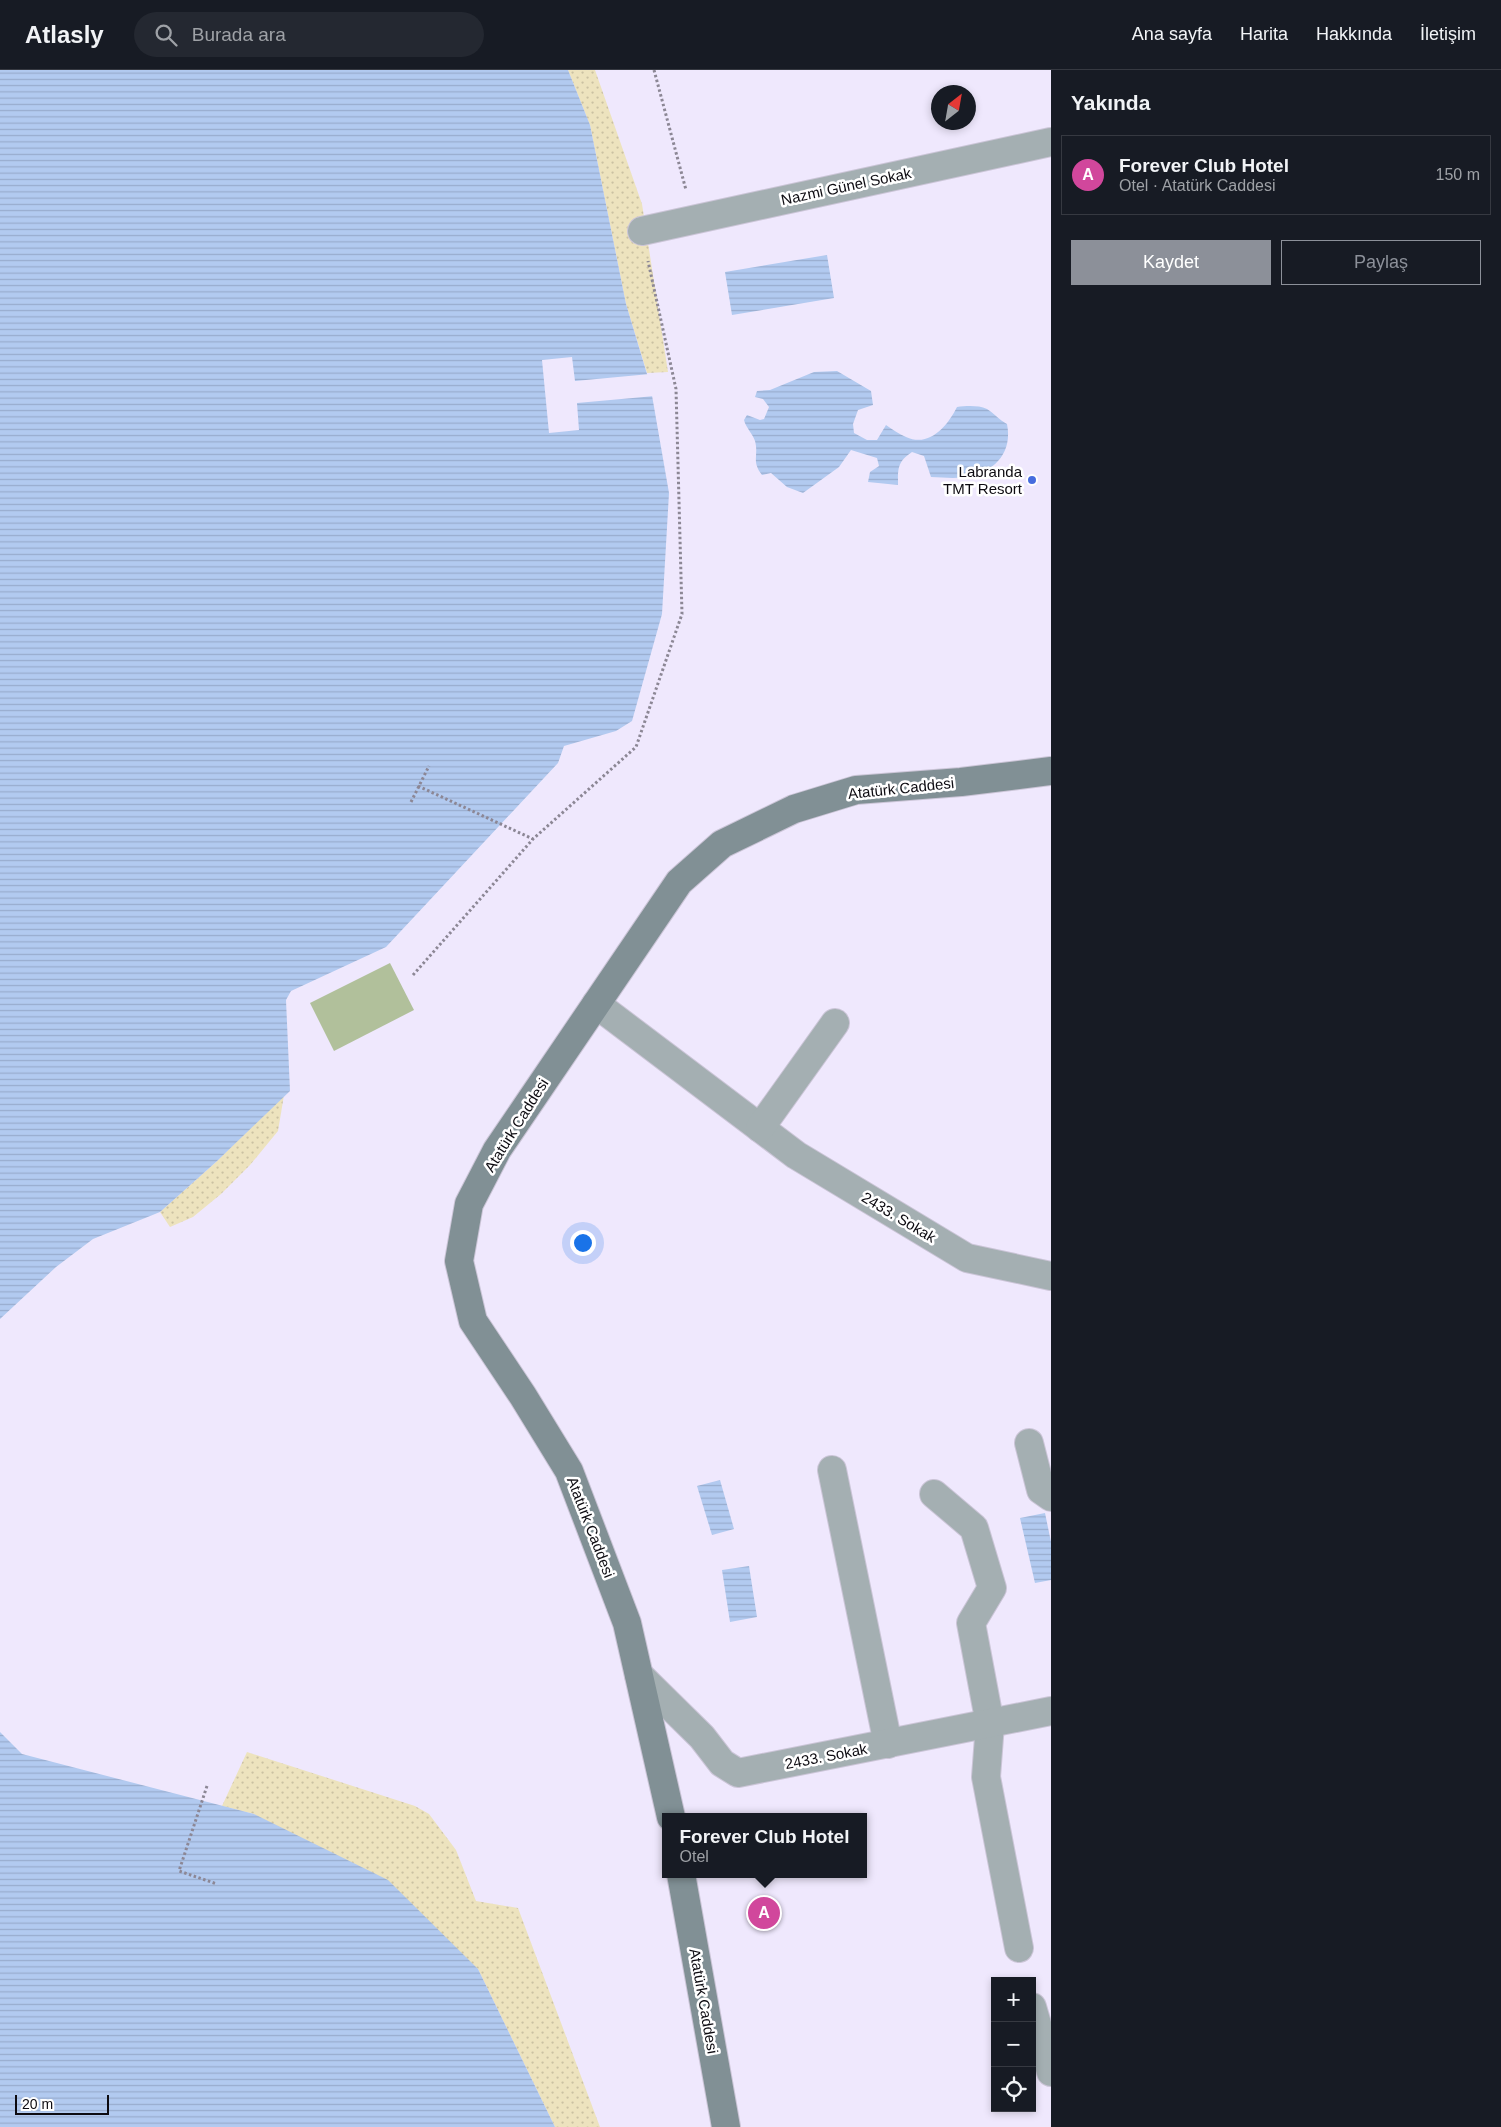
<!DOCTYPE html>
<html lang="tr">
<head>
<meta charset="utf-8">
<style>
  body { margin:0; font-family:Arial,sans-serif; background:#242831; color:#f1f3f6 }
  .controls { position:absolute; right:15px; bottom:15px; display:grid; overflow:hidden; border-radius:0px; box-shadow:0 2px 8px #0003 }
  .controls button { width:45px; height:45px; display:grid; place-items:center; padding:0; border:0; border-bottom:1px solid #363941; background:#171b24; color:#f1f3f6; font:25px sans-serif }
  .compass { position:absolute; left:931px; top:15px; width:45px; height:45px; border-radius:50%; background:#171b24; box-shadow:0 2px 8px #0003; rotate:31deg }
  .scale { position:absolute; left:15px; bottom:12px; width:94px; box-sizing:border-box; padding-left:5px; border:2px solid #0d0b11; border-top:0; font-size:14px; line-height:18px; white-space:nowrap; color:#0d0b11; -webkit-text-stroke:4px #fff; paint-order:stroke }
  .you { position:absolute; left:582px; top:1172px; width:18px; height:18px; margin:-12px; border:4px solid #fff; border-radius:50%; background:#1a73e8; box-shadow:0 0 0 8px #1a73e833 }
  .badge { display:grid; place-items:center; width:32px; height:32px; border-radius:50%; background:#8c9099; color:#fff; font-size:16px; font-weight:700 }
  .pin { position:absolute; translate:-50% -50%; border:2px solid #fff; box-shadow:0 1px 5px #0006 }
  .popup { position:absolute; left:662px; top:1743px; width:205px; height:65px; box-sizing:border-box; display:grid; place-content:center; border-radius:0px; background:#171b24; filter:drop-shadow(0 1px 4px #0005); font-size:16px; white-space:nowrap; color:#9ea1a6 }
  .popup b { font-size:19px; color:#f1f3f6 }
  .popup::after { content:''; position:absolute; left:50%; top:100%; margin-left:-10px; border:10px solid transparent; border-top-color:#171b24 }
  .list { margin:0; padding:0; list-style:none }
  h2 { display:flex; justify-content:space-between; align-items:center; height:65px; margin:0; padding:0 20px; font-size:21px }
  h2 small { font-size:16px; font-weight:400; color:#9ea1a6 }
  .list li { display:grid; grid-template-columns:32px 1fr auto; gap:15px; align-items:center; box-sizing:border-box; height:80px; margin:0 10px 10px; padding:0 10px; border:1px solid #363941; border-radius:0px }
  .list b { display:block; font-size:19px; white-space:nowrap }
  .list p { margin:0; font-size:16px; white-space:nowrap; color:#9ea1a6 }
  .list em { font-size:16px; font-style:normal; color:#9ea1a6 }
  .actions { display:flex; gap:10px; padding:15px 20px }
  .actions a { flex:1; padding:11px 0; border:1px solid #8c9099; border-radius:0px; text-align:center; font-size:18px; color:#8c9099 }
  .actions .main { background:#8c9099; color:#fff }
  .icon { flex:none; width:28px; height:28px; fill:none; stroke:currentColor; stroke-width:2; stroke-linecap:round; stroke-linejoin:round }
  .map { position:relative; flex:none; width:1051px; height:2057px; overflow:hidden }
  header { display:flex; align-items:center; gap:30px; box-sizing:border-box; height:70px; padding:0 25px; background:#171b24; border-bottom:1px solid #363941 }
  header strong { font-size:24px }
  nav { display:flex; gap:28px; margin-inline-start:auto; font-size:18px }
  .search { width:350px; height:45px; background:#242831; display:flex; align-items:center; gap:12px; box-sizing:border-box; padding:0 18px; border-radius:28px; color:#9ea1a6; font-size:19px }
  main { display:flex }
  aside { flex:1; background:#171b24 }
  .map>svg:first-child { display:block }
  .green { fill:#b1c09b }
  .sand { fill:url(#sand-dots) }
  .water { fill:url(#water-rules) }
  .pier { fill:#efe8fd }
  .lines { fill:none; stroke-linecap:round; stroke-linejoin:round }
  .street-casing { stroke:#cbc5d7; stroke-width:30 }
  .secondary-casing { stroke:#cbc5d7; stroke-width:30 }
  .path { stroke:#8c8795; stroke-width:3; stroke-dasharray:2.5 2.5; stroke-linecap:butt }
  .street { stroke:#a4afb2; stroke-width:28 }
  .secondary { stroke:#819095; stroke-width:28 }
  .poi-dot { fill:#466cde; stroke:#fff; stroke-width:2 }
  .labels { text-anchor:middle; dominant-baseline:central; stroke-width:5; stroke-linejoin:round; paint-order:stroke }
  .street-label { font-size:15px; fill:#0d0b11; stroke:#fff }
  .poi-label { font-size:15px; fill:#0d0b11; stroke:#fff; text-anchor:end }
</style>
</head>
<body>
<header>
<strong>Atlasly</strong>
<div class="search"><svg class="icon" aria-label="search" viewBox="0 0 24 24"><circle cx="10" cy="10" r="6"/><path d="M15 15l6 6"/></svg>Burada ara</div>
<nav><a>Ana sayfa</a><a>Harita</a><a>Hakkında</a><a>İletişim</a></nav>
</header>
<main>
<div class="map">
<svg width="1051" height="2057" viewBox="0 0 1051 2057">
  <defs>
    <pattern id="sand-dots" width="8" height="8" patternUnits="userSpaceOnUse" patternTransform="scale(1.25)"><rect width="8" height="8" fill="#ede3be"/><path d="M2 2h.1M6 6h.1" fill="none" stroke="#cac1a2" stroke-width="1.8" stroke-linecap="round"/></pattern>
    <pattern id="water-rules" width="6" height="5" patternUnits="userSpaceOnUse" patternTransform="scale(1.25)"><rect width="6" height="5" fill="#b2caf0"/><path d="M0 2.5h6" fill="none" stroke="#98accd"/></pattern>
  </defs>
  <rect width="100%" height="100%" fill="#efe8fd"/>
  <polygon class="green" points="390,893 414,940 334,981 310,933"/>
  <g class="sand">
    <polygon points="568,0 595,0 642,134 668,302 647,303 626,234 590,55"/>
    <polygon points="284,1025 278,1061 250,1095 221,1124 193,1147 170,1157 160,1142 216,1092"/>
    <polygon points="247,1682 415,1736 429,1744 456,1780 476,1831 518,1838 600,2057 555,2057 478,1899 254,1744 222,1736"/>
  </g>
  <g class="water">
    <polygon points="0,0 568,0 590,55 626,234 650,314 669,423 662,544 632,651 616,661 564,676 558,693 386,877 291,921 286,930 290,1021 216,1092 160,1142 93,1169 56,1197 0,1249"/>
    <polygon points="827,185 834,228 732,245 725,202"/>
    <path d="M837,301L871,321L873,335L858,340L853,354L854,363L867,370H877L886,355C892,359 899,364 906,367C930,378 948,355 957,337C966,336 978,335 987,339C994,343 999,350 1007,354C1013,384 993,404 963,407C953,409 942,407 931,407L924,386L912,382C897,392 898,399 898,415L868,412L870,402L879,396L877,388L851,380L839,397L803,423L787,417L771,403L762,405C751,391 759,386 755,371C753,364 746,358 744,350L747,345L760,350L764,349L769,337L763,329L755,327L757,321L770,320L814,302Z"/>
    <polygon points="720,1410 734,1459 712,1465 697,1416"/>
    <polygon points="1045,1443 1051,1472 1051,1510 1035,1513 1020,1448"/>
    <polygon points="749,1496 757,1547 730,1552 722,1500"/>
    <polygon points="0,1662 22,1684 254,1744 388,1810 478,1899 555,2057 0,2057"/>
  </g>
  <polygon class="pier" points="572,287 575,311 650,304 655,326 577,333 579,360 549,363 542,290"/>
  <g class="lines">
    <g class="street-casing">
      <g id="street">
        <polyline points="642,161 1051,72"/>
        <polyline points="596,934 796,1085 967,1188 1051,1206"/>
        <polyline points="760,1058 835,953"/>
        <polyline points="1029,1373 1041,1420 1051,1427"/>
        <polyline points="832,1400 888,1674"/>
        <polyline points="934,1424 974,1458 992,1518 971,1553 990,1654 986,1707 1019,1878"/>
        <polyline points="639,1605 702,1667 722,1693 738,1703 1051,1641"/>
        <polyline points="1032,1937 1051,2002"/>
      </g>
    </g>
    <g class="secondary-casing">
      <g id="secondary">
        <polyline points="671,1747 627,1553 569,1401 523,1326 473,1251 459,1191 469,1134 497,1080 679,812 722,774 794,739 856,720 961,712 1051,701"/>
        <polyline points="681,1804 726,2057"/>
      </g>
    </g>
    <g class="path">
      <polyline points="654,0 686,120"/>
      <polyline points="418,716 533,769"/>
      <polyline points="411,732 429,696"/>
      <polyline points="413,905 533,769 636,677 682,544 676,319 648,191"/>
      <polyline points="207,1716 179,1801 217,1814"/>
    </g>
    <use href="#street" class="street"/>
    <use href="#secondary" class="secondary"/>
  </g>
  <circle class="poi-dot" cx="1032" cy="410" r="5"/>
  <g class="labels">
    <g class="street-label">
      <text transform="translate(846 116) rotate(-12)">Nazmi Günel Sokak</text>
      <text transform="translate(901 718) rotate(-6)">Atatürk Caddesi</text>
      <text transform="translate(516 1055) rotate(-58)">Atatürk Caddesi</text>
      <text transform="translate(899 1147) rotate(31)">2433. Sokak</text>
      <text transform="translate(591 1457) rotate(69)">Atatürk Caddesi</text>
      <text transform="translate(826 1686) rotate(-11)">2433. Sokak</text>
      <text transform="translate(704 1931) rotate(80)">Atatürk Caddesi</text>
    </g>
    <g class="poi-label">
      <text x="1022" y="401">Labranda<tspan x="1022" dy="17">TMT Resort</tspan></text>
    </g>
  </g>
</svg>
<div class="controls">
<button>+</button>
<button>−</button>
<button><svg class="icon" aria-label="locate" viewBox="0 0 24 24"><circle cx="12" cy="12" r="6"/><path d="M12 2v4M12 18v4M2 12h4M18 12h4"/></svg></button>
</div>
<svg class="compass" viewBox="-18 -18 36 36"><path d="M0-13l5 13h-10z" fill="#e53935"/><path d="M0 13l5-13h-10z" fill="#9ea1a6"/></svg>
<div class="scale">20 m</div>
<div class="you"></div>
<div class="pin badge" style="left:764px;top:1843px;background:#d1479c">A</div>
<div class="popup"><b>Forever Club Hotel</b>Otel</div>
</div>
<aside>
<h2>Yakında<small></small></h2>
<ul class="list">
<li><span class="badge" style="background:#d1479c">A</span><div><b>Forever Club Hotel</b><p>Otel · Atatürk Caddesi</p></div><em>150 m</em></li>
</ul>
<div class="actions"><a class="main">Kaydet</a><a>Paylaş</a></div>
</aside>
</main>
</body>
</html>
